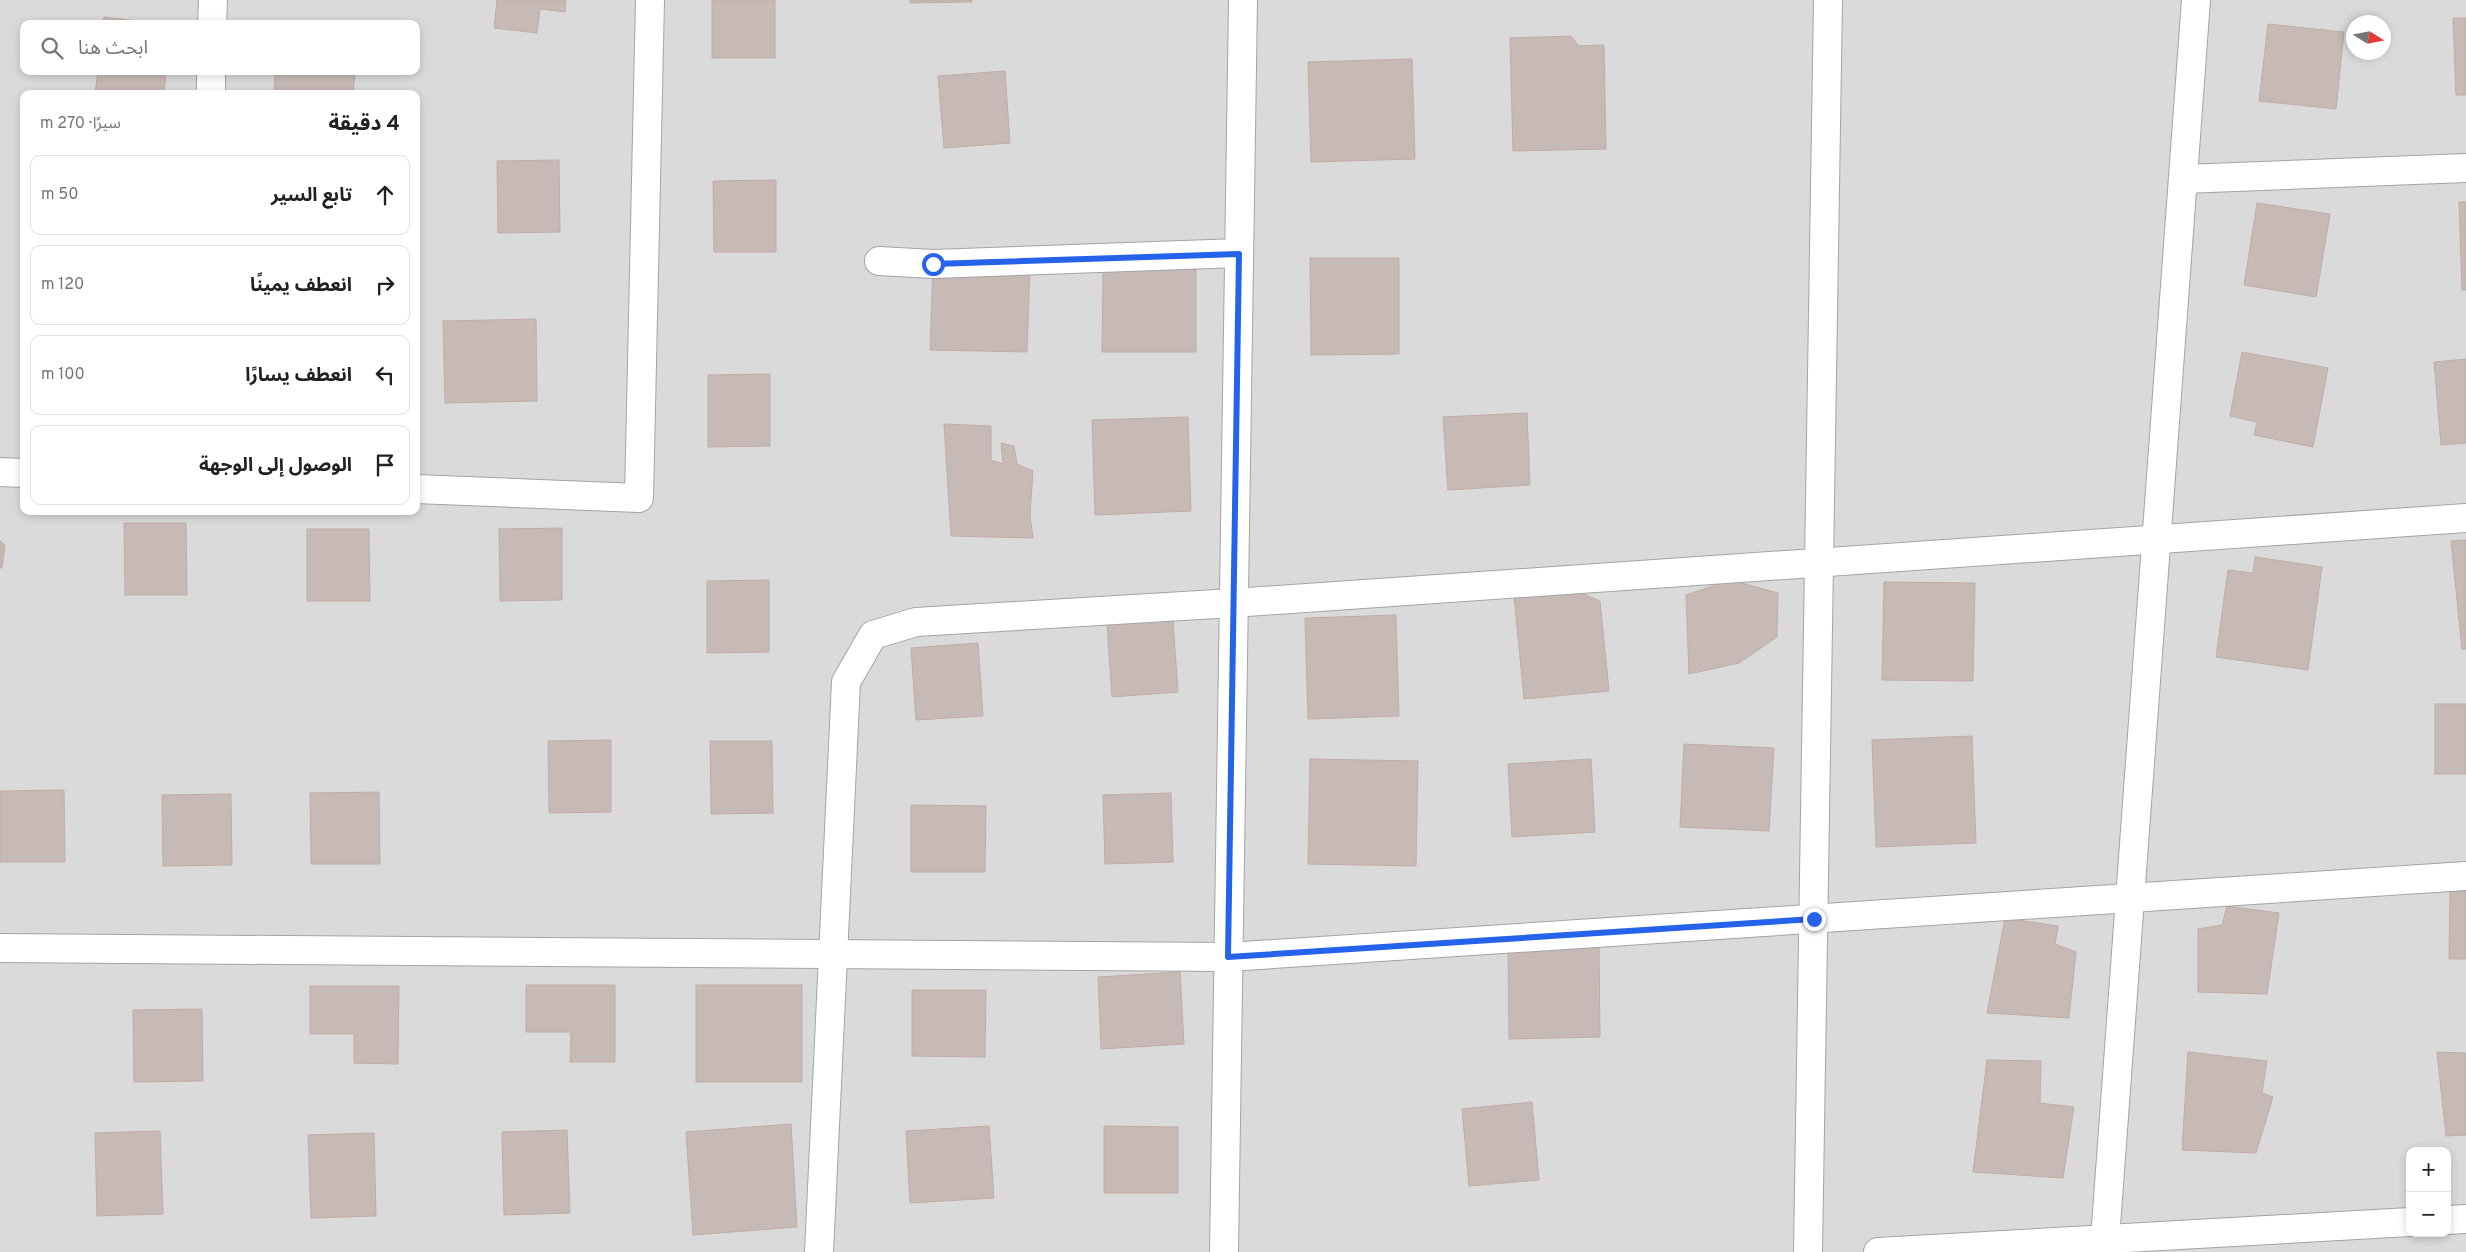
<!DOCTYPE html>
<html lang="ar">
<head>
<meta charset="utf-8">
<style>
  body { margin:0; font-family:Overpass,"Noto Sans Arabic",sans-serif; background:#f6f6f6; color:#202124; direction:rtl }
  .controls { position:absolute; right:15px; bottom:15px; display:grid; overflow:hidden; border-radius:10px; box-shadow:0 2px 8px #0003 }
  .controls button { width:45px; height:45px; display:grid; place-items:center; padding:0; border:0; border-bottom:1px solid #e0e0e0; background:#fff; color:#202124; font:25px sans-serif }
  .compass { position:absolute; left:2346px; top:15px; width:45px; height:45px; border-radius:50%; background:#fff; box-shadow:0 2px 8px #0003; rotate:101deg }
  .stop { position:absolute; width:15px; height:15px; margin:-11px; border:4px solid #2563eb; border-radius:50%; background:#fff }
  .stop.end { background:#2563eb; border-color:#fff; box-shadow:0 1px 5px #0008 }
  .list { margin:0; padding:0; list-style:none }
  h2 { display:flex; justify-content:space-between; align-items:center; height:65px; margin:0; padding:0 20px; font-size:21px }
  h2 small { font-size:16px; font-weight:400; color:#757577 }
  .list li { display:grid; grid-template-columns:32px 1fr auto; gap:15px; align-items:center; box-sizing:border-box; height:80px; margin:0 10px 10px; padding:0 10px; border:1px solid #e0e0e0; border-radius:10px }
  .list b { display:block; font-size:19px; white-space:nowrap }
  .list em { font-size:16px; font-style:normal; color:#757577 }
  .icon { flex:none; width:28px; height:28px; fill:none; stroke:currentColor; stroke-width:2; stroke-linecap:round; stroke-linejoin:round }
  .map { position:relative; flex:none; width:2466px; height:1252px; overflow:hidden; direction:ltr }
  .search { position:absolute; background:#fff; box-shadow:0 2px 8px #0003; left:20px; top:20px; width:400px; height:55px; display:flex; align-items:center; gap:12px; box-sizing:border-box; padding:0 18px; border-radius:10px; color:#757577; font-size:19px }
  .panel { position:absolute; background:#fff; box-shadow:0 2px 8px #0003; left:20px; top:90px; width:400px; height:425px; border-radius:10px; direction:rtl }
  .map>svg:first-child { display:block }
  .residential { fill:#dbdada; fill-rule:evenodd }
  .building { fill:#c7bab6; stroke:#c1aca4 }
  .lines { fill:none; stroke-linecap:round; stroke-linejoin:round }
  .minor-casing { stroke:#a4a4a4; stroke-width:30 }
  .minor { stroke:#fff; stroke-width:28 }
  .route { stroke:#2563eb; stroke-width:6 }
</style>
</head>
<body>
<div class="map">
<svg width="2466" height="1252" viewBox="0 0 2466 1252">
  <rect width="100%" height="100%" fill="#efe8e2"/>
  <path class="residential" d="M0,0H2466V1252H0ZM2354,22H2384V52H2354ZM24,24H416V71H24ZM24,94H416V511H24ZM2410,1151H2447V1233H2410Z"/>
  <g class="building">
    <polygon points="497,0 566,0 565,12 540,9 537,33 494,28"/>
    <rect x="712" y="0" width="63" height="58"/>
    <polygon points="910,0 972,0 972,2 910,3"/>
    <polygon points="104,17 163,24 103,24"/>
    <polygon points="2453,18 2466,18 2466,95 2456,95"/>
    <polygon points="2268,24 2344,32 2336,109 2259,101"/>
    <polygon points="1571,36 1579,46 1604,45 1606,149 1513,151 1510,38"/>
    <polygon points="1412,59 1415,159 1311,162 1308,62"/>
    <polygon points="98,71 184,71 183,74 166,72 164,93 139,90 138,94 95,94"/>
    <polygon points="275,71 355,71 353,94 288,94 274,91"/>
    <polygon points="1005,71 1010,143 944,148 938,76"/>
    <polygon points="559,160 560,232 498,233 497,161"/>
    <polygon points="776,180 776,252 714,252 713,181"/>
    <polygon points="2459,202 2466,202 2466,290 2462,290"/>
    <polygon points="2257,203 2330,214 2316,297 2244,285"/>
    <polygon points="1310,258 1399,258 1399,354 1311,355"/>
    <polygon points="933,264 1030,267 1027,352 930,350"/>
    <polygon points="1103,269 1196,269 1196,352 1102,352"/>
    <polygon points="536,319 537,401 445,403 443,321"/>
    <polygon points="2242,352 2328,368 2313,447 2254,435 2257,422 2230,416"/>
    <polygon points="2466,359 2466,443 2441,445 2434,362"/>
    <polygon points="770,374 770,446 708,447 708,375"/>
    <polygon points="1527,413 1530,485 1448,490 1443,417"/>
    <polygon points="1188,417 1191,511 1095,515 1092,420"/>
    <polygon points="944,424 991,426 991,460 1003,464 1001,443 1014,446 1017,464 1033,471 1030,515 1033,538 951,536"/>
    <polygon points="124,523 186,523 187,595 125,595"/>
    <polygon points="562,528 562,600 500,601 499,529"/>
    <polygon points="307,529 369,529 370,601 307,601"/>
    <polygon points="2466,540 2466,649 2462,649 2451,541"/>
    <polygon points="0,541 5,545 2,568 0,568"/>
    <polygon points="2255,557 2322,567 2308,670 2216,657 2228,570 2253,573"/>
    <polygon points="769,580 769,652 707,653 707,581"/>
    <polygon points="1730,580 1778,593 1777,637 1739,663 1689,674 1686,595"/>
    <polygon points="1884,582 1975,583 1973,681 1882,680"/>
    <polygon points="1574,590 1600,601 1609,691 1524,699 1514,596"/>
    <polygon points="1396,615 1399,716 1308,719 1305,618"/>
    <polygon points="1173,620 1178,692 1112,697 1107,624"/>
    <polygon points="978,643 983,716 916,720 911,648"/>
    <rect x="2435" y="704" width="31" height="70"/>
    <polygon points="1972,736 1976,843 1876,847 1872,740"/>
    <polygon points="611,740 611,812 549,813 548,741"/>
    <polygon points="710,741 772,741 773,813 711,814"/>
    <polygon points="1684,744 1774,748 1769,831 1680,827"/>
    <polygon points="1310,759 1418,761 1416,866 1308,864"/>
    <polygon points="1591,759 1595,832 1512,837 1508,764"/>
    <polygon points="64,790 65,862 0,862 0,791"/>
    <polygon points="379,792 380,864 311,864 310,793"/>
    <polygon points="1171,793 1173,862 1105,864 1103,795"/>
    <polygon points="231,794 232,865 163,866 162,795"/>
    <polygon points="911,805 986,806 985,872 911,872"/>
    <polygon points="2450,891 2466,891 2466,959 2449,959"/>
    <polygon points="2227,906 2279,913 2267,994 2198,992 2198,929 2222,925"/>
    <polygon points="2005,918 2058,926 2055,944 2076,952 2069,1018 1987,1013"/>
    <polygon points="1599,945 1600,1037 1509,1039 1508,947"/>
    <polygon points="1180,972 1184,1044 1101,1049 1098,977"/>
    <polygon points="526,985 615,985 615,1062 570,1062 571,1032 526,1032"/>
    <rect x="696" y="985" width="106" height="97"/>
    <polygon points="310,986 399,986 398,1064 354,1063 354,1034 310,1034"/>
    <polygon points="912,990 986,990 985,1057 912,1056"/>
    <polygon points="202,1009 203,1081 134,1082 133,1010"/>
    <polygon points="2188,1052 2267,1061 2262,1093 2273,1097 2256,1153 2182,1150"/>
    <polygon points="2437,1052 2466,1053 2466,1135 2446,1136"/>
    <polygon points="1987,1060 2041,1061 2040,1103 2074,1107 2063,1178 1973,1172"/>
    <polygon points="1532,1102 1539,1180 1469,1186 1462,1109"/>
    <polygon points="791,1124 797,1227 693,1235 686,1132"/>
    <polygon points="989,1126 994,1198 910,1203 906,1131"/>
    <polygon points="1104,1126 1178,1127 1178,1193 1104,1193"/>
    <polygon points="567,1130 570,1213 504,1215 502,1132"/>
    <polygon points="160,1131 163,1214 97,1216 95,1133"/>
    <polygon points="374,1133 376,1216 311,1218 308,1135"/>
  </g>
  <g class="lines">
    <g class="minor-casing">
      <g id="minor">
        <polyline points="212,24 213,0"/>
        <polyline points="211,94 211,71"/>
        <polyline points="2183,179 2466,168"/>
        <polyline points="879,261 933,264 1239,253"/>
        <polyline points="0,472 24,473"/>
        <polyline points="416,489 639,498 650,0"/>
        <polyline points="0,948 1228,957 2466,876"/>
        <polyline points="2447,1220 2466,1219"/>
        <polyline points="2105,1239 2196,0"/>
        <polyline points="819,1252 846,682 873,635 916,622 1233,603 2466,518"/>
        <polyline points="1224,1252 1243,0"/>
        <polyline points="1808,1252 1828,0"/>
        <polyline points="1878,1252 2410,1222"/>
      </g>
    </g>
    <use href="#minor" class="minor"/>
  </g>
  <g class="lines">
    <polyline class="route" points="933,264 1239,254 1228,957 1814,919"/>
  </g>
</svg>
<div class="controls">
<button>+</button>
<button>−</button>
</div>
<svg class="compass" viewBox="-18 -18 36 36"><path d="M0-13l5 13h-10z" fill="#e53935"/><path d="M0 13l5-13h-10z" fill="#757577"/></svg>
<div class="stop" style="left:933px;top:264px"></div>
<div class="stop end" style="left:1814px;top:919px"></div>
<div class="search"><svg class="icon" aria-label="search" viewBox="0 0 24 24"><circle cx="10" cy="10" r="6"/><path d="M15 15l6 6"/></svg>ابحث هنا</div>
<section class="panel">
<h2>4 دقيقة<small>سيرًا · 270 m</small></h2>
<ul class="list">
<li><svg class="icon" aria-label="ahead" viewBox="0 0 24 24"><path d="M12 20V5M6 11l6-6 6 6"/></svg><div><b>تابع السير</b></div><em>50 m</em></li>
<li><svg class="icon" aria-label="right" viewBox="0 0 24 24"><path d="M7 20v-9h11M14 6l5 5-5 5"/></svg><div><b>انعطف يمينًا</b></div><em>120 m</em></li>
<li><svg class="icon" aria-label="left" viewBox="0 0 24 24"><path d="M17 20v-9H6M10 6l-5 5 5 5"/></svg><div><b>انعطف يسارًا</b></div><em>100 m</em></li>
<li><svg class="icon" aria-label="arrive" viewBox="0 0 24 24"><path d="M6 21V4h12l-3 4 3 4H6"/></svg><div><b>الوصول إلى الوجهة</b></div></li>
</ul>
</section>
</div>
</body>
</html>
